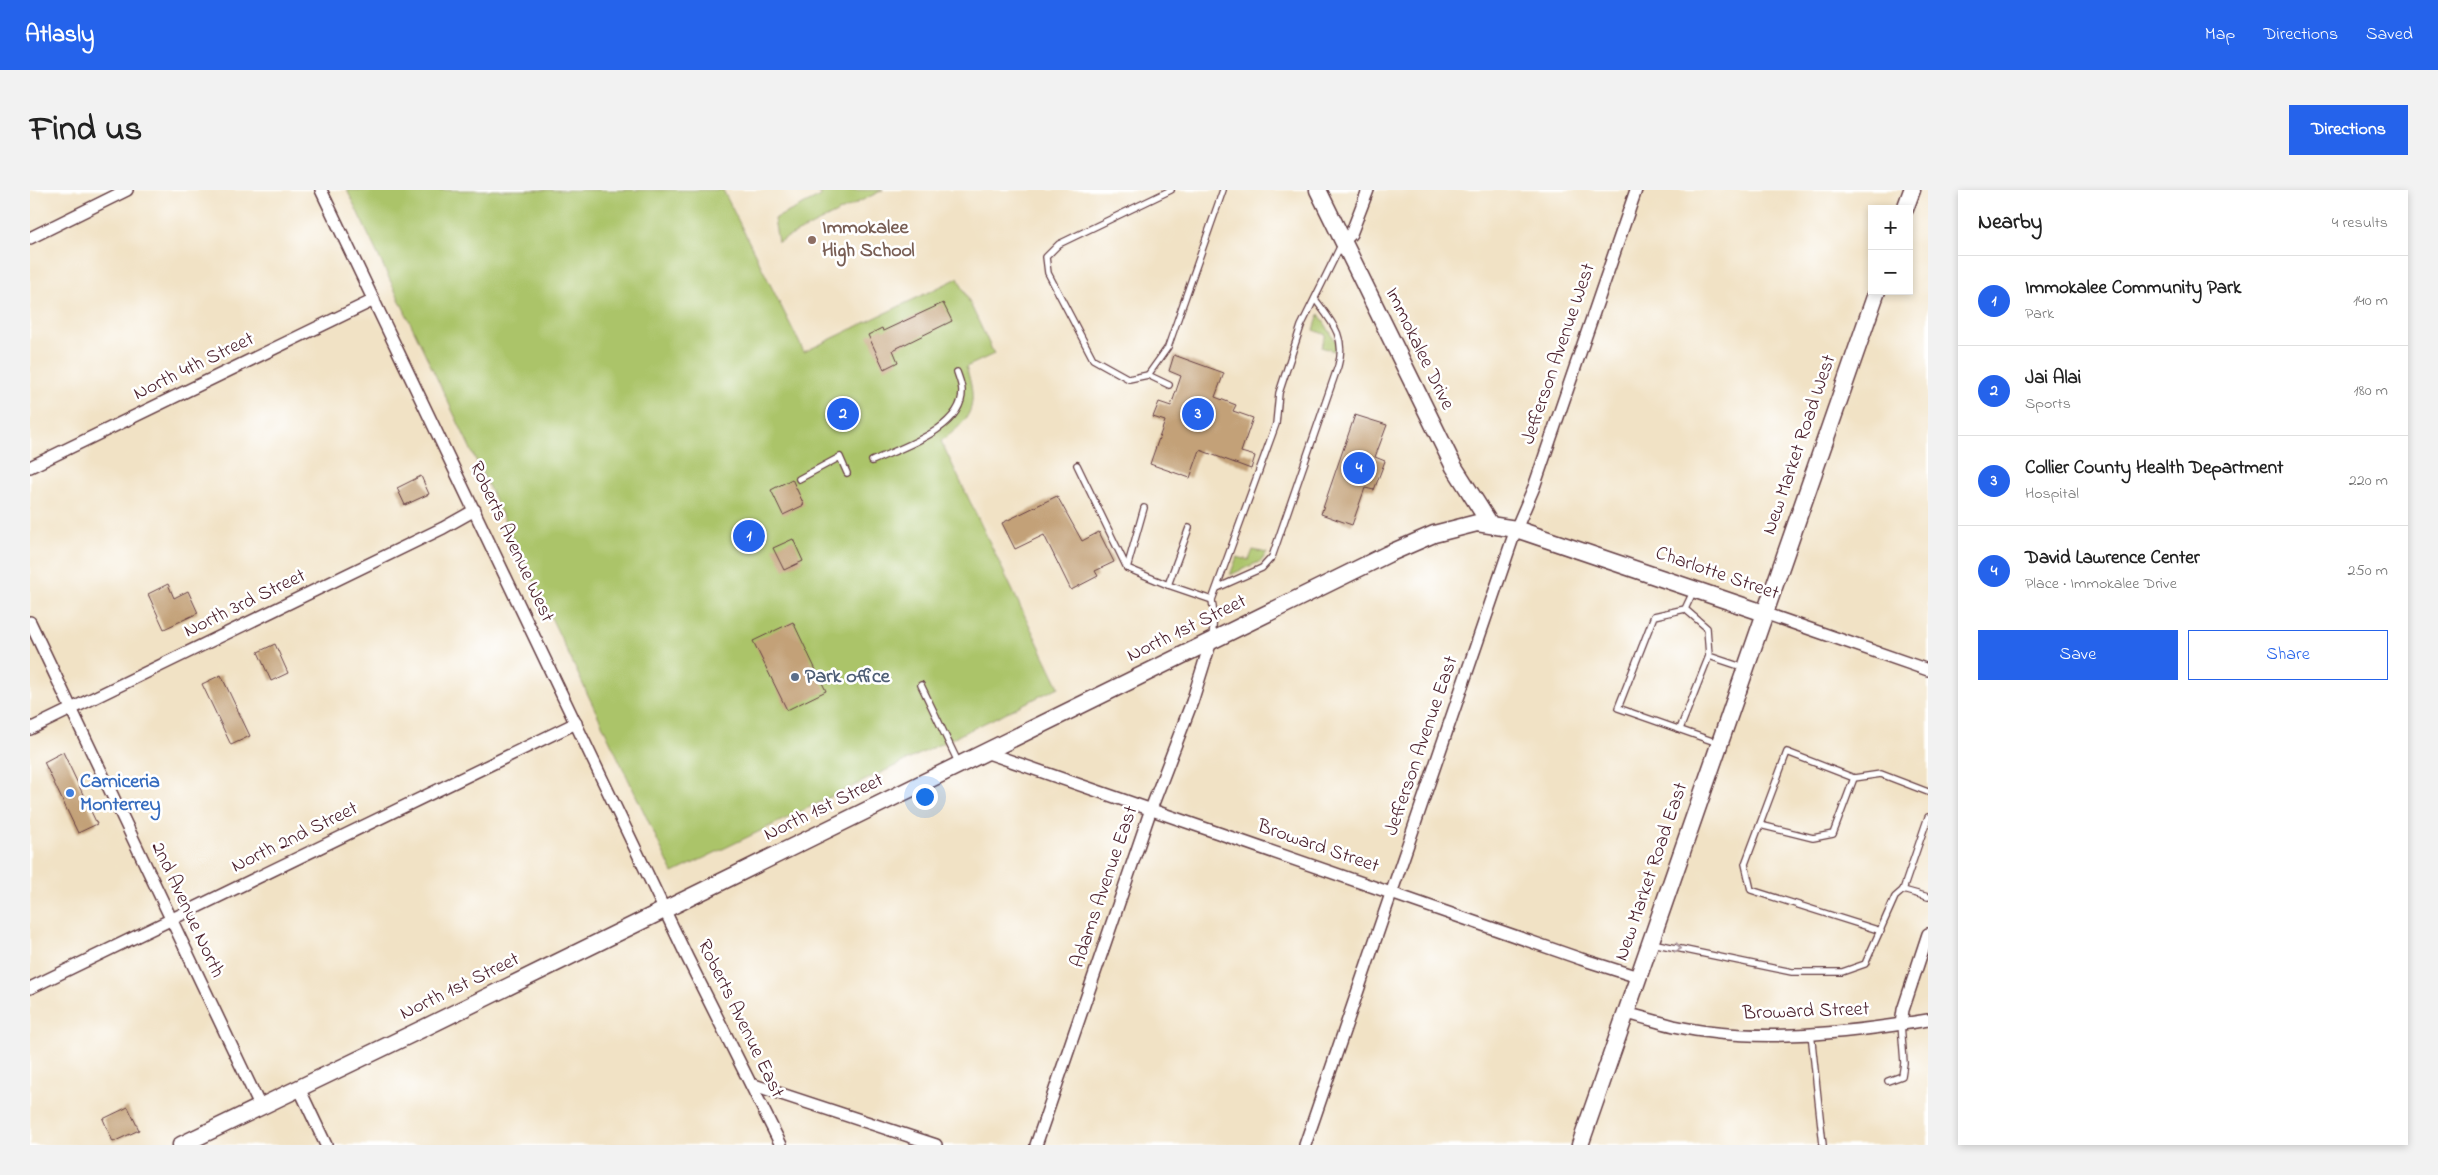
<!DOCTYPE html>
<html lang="en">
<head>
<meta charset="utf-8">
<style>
  body { margin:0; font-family:"Indie Flower",sans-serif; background:#f2f2f2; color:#222 }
  .controls { position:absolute; right:15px; top:15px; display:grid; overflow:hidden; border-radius:0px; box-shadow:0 2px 8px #0003 }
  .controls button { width:45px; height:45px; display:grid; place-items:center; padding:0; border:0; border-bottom:1px solid #e0e0e0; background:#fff; color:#222; font:25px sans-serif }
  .you { position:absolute; left:894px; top:606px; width:18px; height:18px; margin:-12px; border:4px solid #fff; border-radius:50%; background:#1a73e8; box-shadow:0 0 0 8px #1a73e833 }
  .badge { display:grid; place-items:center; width:32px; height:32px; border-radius:50%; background:#2563eb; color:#fff; font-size:16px; font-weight:700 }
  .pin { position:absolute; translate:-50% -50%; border:2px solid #fff; box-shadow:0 1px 5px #0006 }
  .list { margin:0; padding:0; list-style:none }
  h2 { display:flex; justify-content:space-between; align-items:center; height:65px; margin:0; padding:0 20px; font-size:21px }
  h2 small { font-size:16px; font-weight:400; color:#767676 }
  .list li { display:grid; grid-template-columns:32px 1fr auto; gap:15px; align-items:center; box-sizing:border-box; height:90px; padding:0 20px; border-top:1px solid #e0e0e0 }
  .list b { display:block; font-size:19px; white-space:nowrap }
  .list p { margin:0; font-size:16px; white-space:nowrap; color:#767676 }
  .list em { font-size:16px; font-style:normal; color:#767676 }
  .actions { display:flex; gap:10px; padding:15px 20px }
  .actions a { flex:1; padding:11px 0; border:1px solid #2563eb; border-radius:0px; text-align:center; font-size:18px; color:#2563eb }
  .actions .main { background:#2563eb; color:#fff }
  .map { position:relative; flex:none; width:1898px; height:955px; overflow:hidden; border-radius:0px }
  header { display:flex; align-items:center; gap:30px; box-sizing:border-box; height:70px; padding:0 25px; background:#2563eb; color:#fff }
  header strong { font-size:24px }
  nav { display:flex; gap:28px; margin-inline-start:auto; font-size:18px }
  .intro { display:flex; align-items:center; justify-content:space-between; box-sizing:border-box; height:120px; padding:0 30px }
  h1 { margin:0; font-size:35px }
  .button { padding:12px 22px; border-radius:0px; background:#2563eb; color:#fff; font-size:18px; font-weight:700 }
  main { display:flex; gap:30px; padding:0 30px }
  aside { flex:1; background:#fff; border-radius:0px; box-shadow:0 2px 8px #0003 }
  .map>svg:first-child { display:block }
  .green { fill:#abc469; stroke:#7a724a }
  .building { fill:#c3a178 }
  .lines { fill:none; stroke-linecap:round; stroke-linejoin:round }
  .lane-casing { stroke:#633c42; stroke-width:8 }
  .street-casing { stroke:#633c42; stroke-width:14 }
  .secondary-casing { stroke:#633c42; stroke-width:19 }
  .lane { stroke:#fff; stroke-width:5.5 }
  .street { stroke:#fff; stroke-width:11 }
  .secondary { stroke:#fff; stroke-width:16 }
  .oneway { stroke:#ae9aa0 }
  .education-dot { fill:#8d6e63; stroke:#fff; stroke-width:2 }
  .service-dot { fill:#5c6f8a; stroke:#fff; stroke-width:2 }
  .shop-dot { fill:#3f7fe0; stroke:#fff; stroke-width:2 }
  .labels { text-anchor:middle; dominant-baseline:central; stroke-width:5; stroke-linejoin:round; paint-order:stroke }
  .education-label { font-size:20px; font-weight:bold; fill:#785e54; stroke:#fff; text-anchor:start }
  .street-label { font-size:20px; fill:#4a1f2b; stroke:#fff }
  .service-label { font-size:20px; font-weight:bold; fill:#4e5e75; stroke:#fff; text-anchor:start }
  .shop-label { font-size:20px; font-weight:bold; fill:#366cbe; stroke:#fff; text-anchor:start }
</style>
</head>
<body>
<header>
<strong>Atlasly</strong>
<nav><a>Map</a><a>Directions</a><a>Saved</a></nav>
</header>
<div class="intro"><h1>Find us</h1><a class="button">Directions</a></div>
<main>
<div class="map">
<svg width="1898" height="955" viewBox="0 0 1898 955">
  <rect width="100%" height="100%" fill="#fff"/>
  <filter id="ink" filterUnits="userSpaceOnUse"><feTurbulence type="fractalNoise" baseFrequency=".02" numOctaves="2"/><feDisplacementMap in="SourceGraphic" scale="10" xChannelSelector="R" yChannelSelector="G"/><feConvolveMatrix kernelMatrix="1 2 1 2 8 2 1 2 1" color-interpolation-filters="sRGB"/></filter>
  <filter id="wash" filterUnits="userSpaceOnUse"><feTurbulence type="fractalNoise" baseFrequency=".0096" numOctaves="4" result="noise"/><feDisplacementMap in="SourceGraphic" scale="20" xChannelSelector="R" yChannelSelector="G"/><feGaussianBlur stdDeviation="1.12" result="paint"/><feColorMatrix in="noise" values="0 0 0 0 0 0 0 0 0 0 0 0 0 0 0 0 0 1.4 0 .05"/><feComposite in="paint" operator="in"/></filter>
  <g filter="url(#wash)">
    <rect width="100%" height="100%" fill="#f1e2c5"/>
    <g class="green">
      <path d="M317,0H693L774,162L928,88L964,164L936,177C949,216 942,229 911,251L1029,497L643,683Z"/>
      <polygon points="781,0 853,0 748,52 744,29 791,6 791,4"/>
      <polygon points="1289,124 1308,155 1304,161 1291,157 1296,145 1284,140"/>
      <polygon points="1223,360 1237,363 1231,371 1200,385 1207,367 1219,370"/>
    </g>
    <g id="blocks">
      <g class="building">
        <polygon points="913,113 922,131 863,160 868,172 854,179 838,145 852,138 853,141"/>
        <polygon points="1144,165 1194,183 1185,207 1206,215 1203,221 1223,228 1211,262 1225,266 1221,279 1170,260 1160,288 1120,274 1135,231 1123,227 1129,212 1141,216 1151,186 1139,181"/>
        <polygon points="1325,225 1357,235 1345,267 1355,271 1344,300 1335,298 1322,335 1291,324"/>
        <polygon points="391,286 399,304 375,315 367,298"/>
        <polygon points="762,289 774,315 753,325 741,300"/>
        <polygon points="1027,306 1052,351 1069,342 1084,372 1065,381 1068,386 1041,400 1014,345 985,359 972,333"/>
        <polygon points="763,349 773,371 754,380 743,358"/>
        <polygon points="138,394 144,408 158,401 168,423 134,439 118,404"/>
        <polygon points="763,432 796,501 757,520 723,451"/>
        <polygon points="245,454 258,483 241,491 228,462"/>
        <polygon points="191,485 220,546 201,555 172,494"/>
        <polygon points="33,562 67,634 48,643 14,572"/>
        <polygon points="98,917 109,940 83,952 73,929"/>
      </g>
    </g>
  </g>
  <g filter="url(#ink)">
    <use href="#blocks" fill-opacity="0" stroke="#633c42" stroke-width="1"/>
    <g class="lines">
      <g class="lane-casing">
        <g id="lane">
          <polyline points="1141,0 1029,54 1016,67 1018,83 1063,169 1099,189 1118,185 1138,157 1193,0"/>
          <polyline points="1118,185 1139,195"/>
          <path d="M842,271C870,258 933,239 932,201C932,195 929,188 927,182"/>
          <polyline points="1047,275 1097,378"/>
          <polyline points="769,289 810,267 817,283"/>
          <polyline points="1114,318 1097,378 1138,395"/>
          <polyline points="1159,338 1138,395 1182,410"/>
          <path d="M1187,398L1232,378L1242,367L1308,176C1317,147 1301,131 1285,109"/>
          <polyline points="1663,402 1655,419 1624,426 1588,518 1688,553"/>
          <polyline points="1655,419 1677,438 1679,466"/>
          <polyline points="1182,449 1184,425 1182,410 1246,234 1249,203 1271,136 1311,55"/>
          <polyline points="891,495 928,572"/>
          <polyline points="1650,539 1679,466 1715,478"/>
          <polyline points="1730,635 1783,648 1803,644 1824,588"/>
          <polyline points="1873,700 1898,627"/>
          <polyline points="1851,741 1721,700 1715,674 1757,562 1824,588 1851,584 1898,602"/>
          <polyline points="1622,753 1762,782 1812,782 1835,774 1865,707 1873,700 1898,707"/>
          <polyline points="1781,843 1793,955"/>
          <polyline points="1858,891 1872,886 1874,873 1871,834"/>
        </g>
      </g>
      <g class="street-casing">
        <g id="street">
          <polyline points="291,0 657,767 751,955"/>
          <polyline points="0,48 97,0"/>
          <polyline points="1313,52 1321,44 1338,0"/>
          <polyline points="0,277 344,110"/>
          <polyline points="1734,423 1898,480"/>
          <polyline points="0,432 230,916"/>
          <polyline points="0,539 413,338 445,320"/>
          <polyline points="955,562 1551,769 1608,787"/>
          <polyline points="0,798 546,533"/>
          <path d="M1596,823C1612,827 1628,832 1644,836C1724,854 1818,843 1898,830"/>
          <polyline points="1871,834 1873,820 1898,744"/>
          <polyline points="721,894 906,955"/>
          <polyline points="269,898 296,955"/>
          <polyline points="1006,955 1121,619 1162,512 1181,451"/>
          <polyline points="1275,955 1486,339 1504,297 1606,0"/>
        </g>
      </g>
      <g class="secondary-casing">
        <g id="secondary">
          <polyline points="1288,0 1424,277 1460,334"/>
          <polyline points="1875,19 1882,0"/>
          <polyline points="151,955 392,839 1358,364 1404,344 1447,333 1486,339 1734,423"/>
          <polyline points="1550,955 1847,101"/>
        </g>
      </g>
      <use href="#lane" class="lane"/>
      <use href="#street" class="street"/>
      <use href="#secondary" class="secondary"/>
    </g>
    <defs><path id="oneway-chevron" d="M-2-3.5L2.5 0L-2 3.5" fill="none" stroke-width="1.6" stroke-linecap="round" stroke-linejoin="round" transform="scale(1.25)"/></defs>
    <use class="oneway" href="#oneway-chevron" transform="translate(1648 758) rotate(11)"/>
  </g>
  <circle class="education-dot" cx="782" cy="50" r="5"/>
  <circle class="service-dot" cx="765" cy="487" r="5"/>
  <circle class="shop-dot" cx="40" cy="603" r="5"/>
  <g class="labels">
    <g class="education-label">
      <text x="792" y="38">Immokalee<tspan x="792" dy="23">High School</tspan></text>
    </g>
    <g class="street-label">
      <text transform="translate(1389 159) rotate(64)">Immokalee Drive</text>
      <text transform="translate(1529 164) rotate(-71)">Jefferson Avenue West</text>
      <text transform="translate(164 177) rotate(-26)">North 4th Street</text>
      <text transform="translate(1770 255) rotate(-71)">New Market Road West</text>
      <text transform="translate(481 352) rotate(65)">Roberts Avenue West</text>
      <text transform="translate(1687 384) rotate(19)">Charlotte Street</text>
      <text transform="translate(215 414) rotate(-26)">North 3rd Street</text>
      <text transform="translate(1157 439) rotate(-26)">North 1st Street</text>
      <text transform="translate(1392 556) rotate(-71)">Jefferson Avenue East</text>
      <text transform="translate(794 618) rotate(-26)">North 1st Street</text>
      <text transform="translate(265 648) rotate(-26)">North 2nd Street</text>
      <text transform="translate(1288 657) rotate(19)">Broward Street</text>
      <text transform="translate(1622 682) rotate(-71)">New Market Road East</text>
      <text transform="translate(1075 697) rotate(-71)">Adams Avenue East</text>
      <text transform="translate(157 720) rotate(65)">2nd Avenue North</text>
      <text transform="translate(430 797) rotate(-26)">North 1st Street</text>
      <text transform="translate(1776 822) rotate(-2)">Broward Street</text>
      <text transform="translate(710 829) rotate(64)">Roberts Avenue East</text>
    </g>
    <g class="service-label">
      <text x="775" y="487">Park office</text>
    </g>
    <g class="shop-label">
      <text x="50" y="592">Carniceria<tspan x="50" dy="23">Monterrey</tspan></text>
    </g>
  </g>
</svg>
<div class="controls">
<button>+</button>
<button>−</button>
</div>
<div class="you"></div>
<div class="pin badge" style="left:719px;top:346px">1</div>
<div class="pin badge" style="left:813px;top:224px">2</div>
<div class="pin badge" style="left:1168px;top:224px">3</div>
<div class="pin badge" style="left:1329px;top:278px">4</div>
</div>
<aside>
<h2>Nearby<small>4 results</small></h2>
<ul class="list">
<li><span class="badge">1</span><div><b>Immokalee Community Park</b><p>Park</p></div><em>140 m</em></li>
<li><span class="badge">2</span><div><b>Jai Alai</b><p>Sports</p></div><em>180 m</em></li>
<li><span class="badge">3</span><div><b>Collier County Health Department</b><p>Hospital</p></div><em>220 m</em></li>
<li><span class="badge">4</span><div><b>David Lawrence Center</b><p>Place · Immokalee Drive</p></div><em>250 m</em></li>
</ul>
<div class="actions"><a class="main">Save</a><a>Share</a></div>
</aside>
</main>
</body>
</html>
